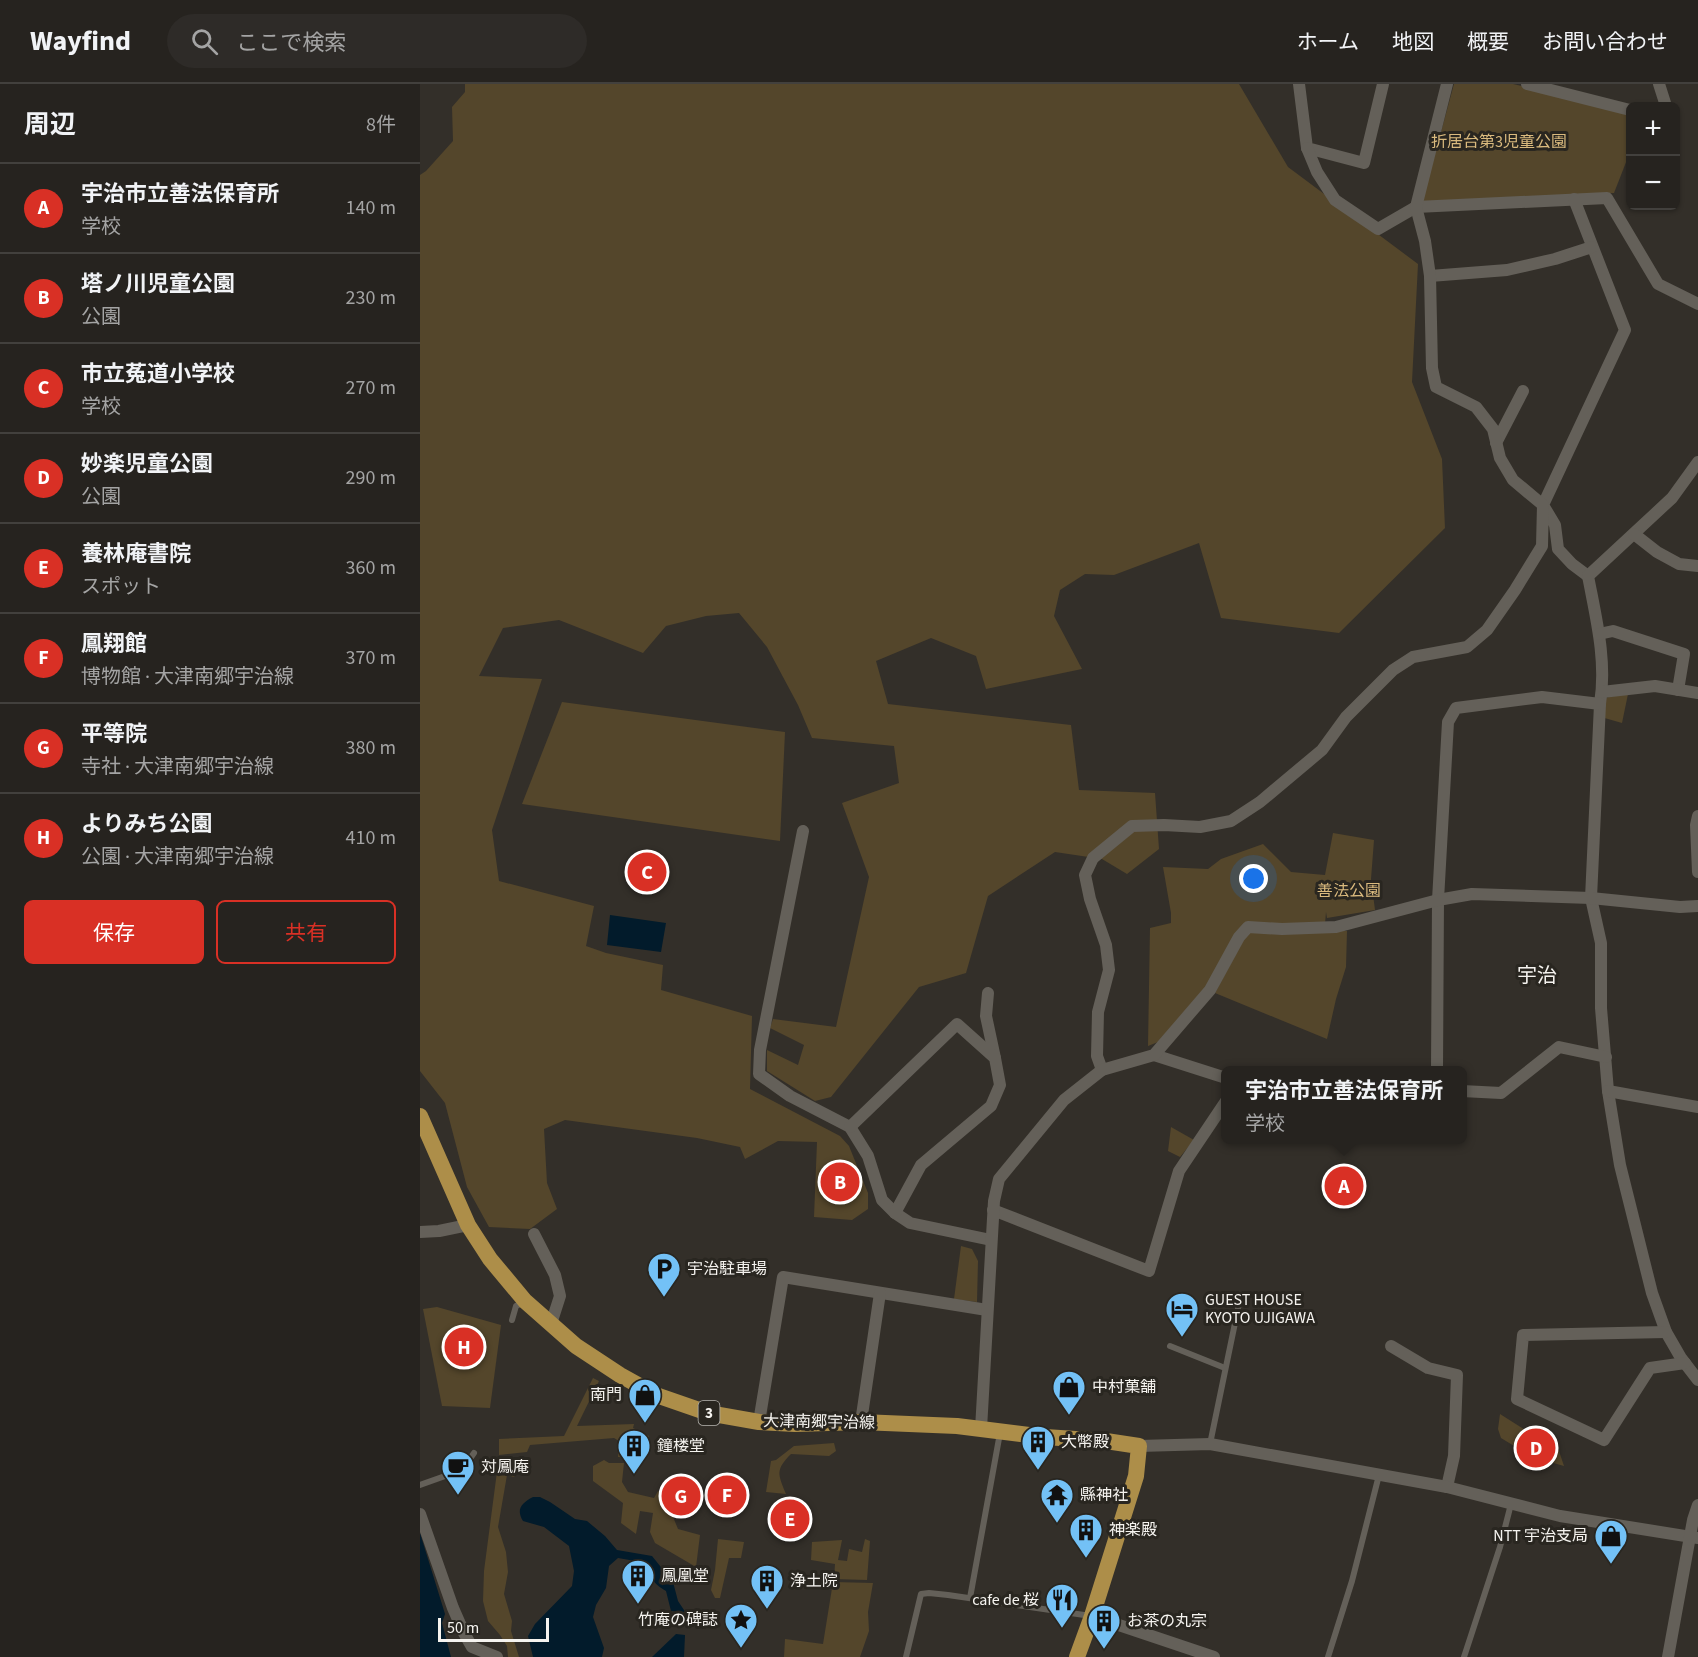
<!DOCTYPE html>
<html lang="ja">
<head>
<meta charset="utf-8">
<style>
  body { margin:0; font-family:"Source Sans 3","Noto Sans JP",sans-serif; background:#2e2b28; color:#f1f3f6 }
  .controls { position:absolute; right:18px; top:18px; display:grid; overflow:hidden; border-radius:9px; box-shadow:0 2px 4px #0004 }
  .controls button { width:54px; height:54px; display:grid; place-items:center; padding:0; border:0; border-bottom:2px solid #42403d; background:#26231f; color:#f1f3f6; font:30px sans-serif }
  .scale { position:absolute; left:18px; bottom:15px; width:111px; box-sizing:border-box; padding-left:6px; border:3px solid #f5f3ef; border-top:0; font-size:16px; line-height:21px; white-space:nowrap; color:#f5f3ef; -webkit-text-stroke:4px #292620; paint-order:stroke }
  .you { position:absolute; left:834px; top:795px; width:21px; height:21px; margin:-15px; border:4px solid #fff; border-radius:50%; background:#1a73e8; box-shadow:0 0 0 9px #1a73e833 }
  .badge { display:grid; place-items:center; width:39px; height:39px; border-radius:50%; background:#d93025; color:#fff; font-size:20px; font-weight:700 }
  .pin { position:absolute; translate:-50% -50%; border:3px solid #fff; box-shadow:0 2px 6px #0006 }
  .popup { position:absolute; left:801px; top:982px; width:246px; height:78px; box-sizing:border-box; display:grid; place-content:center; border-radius:9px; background:#26231f; filter:drop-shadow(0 2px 4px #0005); font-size:20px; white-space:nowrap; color:#a4a4a4 }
  .popup b { font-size:22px; color:#f1f3f6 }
  .popup::after { content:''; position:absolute; left:50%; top:100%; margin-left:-12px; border:12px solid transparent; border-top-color:#26231f }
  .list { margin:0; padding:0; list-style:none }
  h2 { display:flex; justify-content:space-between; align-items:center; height:78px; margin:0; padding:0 24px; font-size:26px }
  h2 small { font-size:20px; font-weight:400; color:#a4a4a4 }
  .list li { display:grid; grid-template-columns:39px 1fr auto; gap:18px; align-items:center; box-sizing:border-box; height:90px; padding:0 24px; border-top:2px solid #42403d }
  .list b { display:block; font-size:22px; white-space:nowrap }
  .list p { margin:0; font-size:20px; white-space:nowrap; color:#a4a4a4 }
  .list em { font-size:20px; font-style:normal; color:#a4a4a4 }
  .actions { display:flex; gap:12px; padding:18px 24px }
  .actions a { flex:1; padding:14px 0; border:2px solid #d93025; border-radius:9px; text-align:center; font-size:21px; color:#d93025 }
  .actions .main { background:#d93025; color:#fff }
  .icon { flex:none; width:33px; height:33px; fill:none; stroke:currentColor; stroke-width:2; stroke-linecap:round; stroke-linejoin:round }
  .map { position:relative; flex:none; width:1278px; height:1573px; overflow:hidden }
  header { display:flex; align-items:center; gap:36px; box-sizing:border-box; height:84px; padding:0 30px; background:#26231f; border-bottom:2px solid #42403d }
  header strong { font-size:28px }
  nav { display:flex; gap:33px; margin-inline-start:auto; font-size:21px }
  .search { width:420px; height:54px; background:#2e2b28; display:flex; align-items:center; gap:15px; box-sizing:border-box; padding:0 21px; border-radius:33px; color:#a4a4a4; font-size:22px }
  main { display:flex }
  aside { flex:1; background:#26231f }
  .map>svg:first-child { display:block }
  .green { fill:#54462b }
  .water { fill:#021b2b }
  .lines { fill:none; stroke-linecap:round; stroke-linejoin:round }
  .service { stroke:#646059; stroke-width:6 }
  .minor { stroke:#646059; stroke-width:12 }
  .primary { stroke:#ad8e49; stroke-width:16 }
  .labels { text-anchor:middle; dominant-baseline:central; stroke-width:6; stroke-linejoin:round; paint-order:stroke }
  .shield { fill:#292620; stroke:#b8b6b1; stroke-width:1.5 }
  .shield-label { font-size:15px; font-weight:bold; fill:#f5f3ef }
  .park-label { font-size:16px; fill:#daba7e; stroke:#292620 }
  .poi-label { font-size:16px; fill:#f5f3ef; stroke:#292620; text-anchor:start }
  .street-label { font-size:16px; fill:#f5f3ef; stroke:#292620 }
  .quarter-label { font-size:20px; fill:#f5f3ef; stroke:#292620 }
</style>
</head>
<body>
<header>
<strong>Wayfind</strong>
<div class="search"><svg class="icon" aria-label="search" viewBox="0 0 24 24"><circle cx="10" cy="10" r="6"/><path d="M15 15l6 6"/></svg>ここで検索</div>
<nav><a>ホーム</a><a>地図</a><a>概要</a><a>お問い合わせ</a></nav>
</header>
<main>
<aside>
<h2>周辺<small>8件</small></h2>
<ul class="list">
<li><span class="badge">A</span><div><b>宇治市立善法保育所</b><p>学校</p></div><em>140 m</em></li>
<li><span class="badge">B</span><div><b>塔ノ川児童公園</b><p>公園</p></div><em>230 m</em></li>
<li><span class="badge">C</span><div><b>市立菟道小学校</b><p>学校</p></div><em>270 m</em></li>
<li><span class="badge">D</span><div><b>妙楽児童公園</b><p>公園</p></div><em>290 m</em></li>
<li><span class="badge">E</span><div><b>養林庵書院</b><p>スポット</p></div><em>360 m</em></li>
<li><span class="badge">F</span><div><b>鳳翔館</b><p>博物館 · 大津南郷宇治線</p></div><em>370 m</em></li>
<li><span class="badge">G</span><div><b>平等院</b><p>寺社 · 大津南郷宇治線</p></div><em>380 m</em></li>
<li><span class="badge">H</span><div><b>よりみち公園</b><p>公園 · 大津南郷宇治線</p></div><em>410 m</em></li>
</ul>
<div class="actions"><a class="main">保存</a><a>共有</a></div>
</aside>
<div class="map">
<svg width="1278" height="1573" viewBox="0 0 1278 1573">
  <rect width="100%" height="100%" fill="#332f29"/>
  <g class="green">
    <polygon points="45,0 819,0 868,83 998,180 992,298 1022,375 1025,444 919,549 801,534 779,459 694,491 665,490 640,506 634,532 662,585 566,605 556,572 511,554 456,577 468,620 651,641 659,706 735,709 739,765 707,790 682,775 635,768 568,812 546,889 499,903 411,1013 395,1017 347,987 347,966 378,981 384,961 350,944 353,935 416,943 449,793 422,719 479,699 474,662 392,654 378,621 347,563 319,529 286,532 246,542 223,569 139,536 83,544 59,592 122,595 72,746 79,797 174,822 166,862 186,869 243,881 241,906 332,932 330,1005 420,1052 429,1062 448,1109 448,1125 432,1136 394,1133 397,1058 358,1057 325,1075 320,1063 277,1054 145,1036 124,1045 127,1099 137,1125 110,1145 69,1143 47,1103 25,1019 0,987 0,91 6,87 33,57 32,23 45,8"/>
    <polygon points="1034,0 1093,0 1210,28 1210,68 1194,109 1002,118"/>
    <polygon points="1208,610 1202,639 1181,633 1186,614 1194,611"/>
    <polygon points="142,618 365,648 360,757 102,720"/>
    <polygon points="913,749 954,756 951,795 955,826 907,834 906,828 905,840 832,840 786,903 738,958 728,962 730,844 751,839 751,829 743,783 788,785 801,775 843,760 871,788 905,791"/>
    <polygon points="833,846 927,847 926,883 916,915 907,955 795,909 825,853"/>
    <polygon points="751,1043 774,1056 760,1073 748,1067"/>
    <polygon points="541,1162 552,1165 558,1177 557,1218 534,1215"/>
    <polygon points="17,1223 81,1241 70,1324 22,1322 3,1225"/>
    <polygon points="173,1294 179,1297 157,1342 214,1340 213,1344 229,1352 226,1375 198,1373 199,1357 194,1354 110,1361 107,1368 79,1371 79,1355 144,1352"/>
    <polygon points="1080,1330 1121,1356 1135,1355 1144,1382 1112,1373 1081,1354 1078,1345"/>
    <path d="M414,1359L416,1367L409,1372L371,1370C355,1386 358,1390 366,1410L346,1408L351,1377L356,1376L374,1362Z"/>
    <polygon points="184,1376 189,1379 204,1379 202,1398 208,1408 234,1414 238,1407 251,1410 251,1428 258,1445 280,1451 276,1483 235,1459 230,1448 233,1429 220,1427 216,1450 201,1439 203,1419 173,1397 173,1382"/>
    <polygon points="78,1380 98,1388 94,1393 87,1391 78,1443 86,1468 88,1488 84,1510 92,1537 91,1547 99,1573 88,1573 87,1562 80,1551 68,1537 63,1517 64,1487"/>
    <polygon points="298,1455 324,1458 321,1474 309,1474 300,1514 295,1514 291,1506 295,1486"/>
    <polygon points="445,1455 450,1457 447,1496 414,1495 415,1480 391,1476 392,1458 422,1456 418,1476 427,1477 429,1465 442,1468"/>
    <polygon points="413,1498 453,1499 448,1528 449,1547 440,1573 364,1573 365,1555 403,1560"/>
  </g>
  <g class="water">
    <polygon points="190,831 246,839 241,868 187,861"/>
    <path d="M113,1413H120L130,1418L155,1435L167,1437L185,1452L197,1466L232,1472L253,1498L258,1517L266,1529L251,1527L246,1507C232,1499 231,1494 227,1479L198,1474L189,1482L186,1504L176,1521L173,1533L184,1564L182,1573H113L108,1552L115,1540L152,1502L154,1487L149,1462L124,1443L103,1437C96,1426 101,1419 113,1413Z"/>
    <polygon points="0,1449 25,1530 22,1539 31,1573 0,1573"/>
    <polygon points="256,1550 265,1551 264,1573 232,1573"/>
  </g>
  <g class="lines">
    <g class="service">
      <polyline points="92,1236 96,1222 104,1218"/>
      <polyline points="750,1262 805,1284"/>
      <polyline points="790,1360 821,1210"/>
      <polyline points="0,1401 42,1386 54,1369"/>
      <polyline points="550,1514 580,1349"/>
      <polyline points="486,1573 501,1510 509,1509 528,1511 671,1532"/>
      <polyline points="908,1573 932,1497 959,1391"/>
      <polyline points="1044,1573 1080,1463 1091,1420"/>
    </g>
    <g class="minor">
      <polyline points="879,0 887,64 944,79 963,0"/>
      <polyline points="1107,0 1210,26"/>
      <polyline points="1239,0 1246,22"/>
      <polyline points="887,64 897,88 915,116 958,145 996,123 1187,114 1238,200 1278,220"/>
      <polyline points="1154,115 1205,246 1123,421 1135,441 1138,465 1152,480 1168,492"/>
      <polyline points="1010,192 1087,186 1135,175 1172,163"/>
      <polyline points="1076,359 1103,307"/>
      <path d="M1278,378L1252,414L1168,492C1176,534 1187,577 1180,620L1171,814L1181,859V924L1188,1007L1200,1081L1232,1209L1246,1248L1261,1274L1278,1296"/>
      <polyline points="1214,450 1237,468 1259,480 1278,482"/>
      <polyline points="1179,550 1193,547 1264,570 1258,606"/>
      <polyline points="1182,608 1235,602 1278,609"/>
      <polyline points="1278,732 1276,741 1278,788"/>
      <polyline points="383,747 340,966 339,990 370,1012 430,1043 448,1072 462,1116 475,1129 490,1139 571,1156"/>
      <polyline points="568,909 566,932 575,974"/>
      <polyline points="734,971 806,994"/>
      <polyline points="682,986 677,972 678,928 689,886 686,861 670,815 665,791 673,774 712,742 744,741 780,743 811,737 840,718 902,666 926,633 973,586 993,573 1047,563 1067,546 1095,506 1122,462 1123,421 1093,396 1080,374 1073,345 1056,323 1016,303 1012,284 1010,192 1005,157 996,123 1027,0"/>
      <polyline points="1017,986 1018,816 1028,638 1036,624 1122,613 1180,620"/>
      <polyline points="1042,1007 1081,1009 1139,963 1186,973"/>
      <polyline points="1188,1007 1278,1023"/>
      <polyline points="430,1043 537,940 575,974 580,1001 571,1022 501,1081 475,1129"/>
      <polyline points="573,1126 729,1187 759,1087 806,1017"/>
      <polyline points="0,1148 19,1147 48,1141"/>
      <polyline points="114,1150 135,1191 140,1212 131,1240"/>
      <polyline points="1246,1248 1103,1251 1097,1315 1184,1356 1230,1284 1265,1279"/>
      <polyline points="971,1262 1008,1284 1037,1291 1034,1372 1027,1403"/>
      <polyline points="339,1338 363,1193 567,1226"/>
      <polyline points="441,1338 460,1209"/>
      <polyline points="561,1345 574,1117 579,1095 644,1016 682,986 734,971 790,906 819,853 828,843 862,845 916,843 1018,816 1052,810 1171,814 1260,823 1278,822"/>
      <polyline points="719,1362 790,1360 1027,1403 1140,1432 1278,1454"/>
      <polyline points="0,1430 33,1524 44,1549 52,1563 77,1573"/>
      <polyline points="672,1532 794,1573"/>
      <polyline points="1248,1573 1273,1436 1278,1421"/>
    </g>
    <polyline class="primary" points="0,1032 48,1141 70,1175 105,1217 156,1262 200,1291 236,1311 288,1329 339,1338 375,1340 441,1338 537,1342 625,1353 686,1357 719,1362 716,1392 672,1532 657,1573"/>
  </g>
  <defs>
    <g id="parking-pin" transform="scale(1.725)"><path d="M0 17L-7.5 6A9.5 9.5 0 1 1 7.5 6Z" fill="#73c1f6" stroke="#292620"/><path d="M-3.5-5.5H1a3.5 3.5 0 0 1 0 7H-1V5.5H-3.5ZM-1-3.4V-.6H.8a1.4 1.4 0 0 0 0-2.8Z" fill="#111"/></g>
    <g id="hotel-pin" transform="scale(1.725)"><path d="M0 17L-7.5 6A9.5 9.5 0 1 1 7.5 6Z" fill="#73c1f6" stroke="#292620"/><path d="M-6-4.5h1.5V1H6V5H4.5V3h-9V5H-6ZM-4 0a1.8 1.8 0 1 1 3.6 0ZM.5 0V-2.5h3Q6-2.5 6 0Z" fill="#111"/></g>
    <g id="shop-pin" transform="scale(1.725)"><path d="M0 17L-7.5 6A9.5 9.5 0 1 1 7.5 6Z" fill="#73c1f6" stroke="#292620"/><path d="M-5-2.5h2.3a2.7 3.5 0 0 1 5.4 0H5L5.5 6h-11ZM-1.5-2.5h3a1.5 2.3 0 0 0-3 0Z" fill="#111"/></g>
    <g id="building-pin" transform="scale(1.725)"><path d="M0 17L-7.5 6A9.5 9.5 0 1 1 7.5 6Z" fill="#73c1f6" stroke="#292620"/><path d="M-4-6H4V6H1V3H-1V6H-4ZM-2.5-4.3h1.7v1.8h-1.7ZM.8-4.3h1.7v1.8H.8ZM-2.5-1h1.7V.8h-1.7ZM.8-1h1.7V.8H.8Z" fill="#111"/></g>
    <g id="cafe-pin" transform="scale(1.725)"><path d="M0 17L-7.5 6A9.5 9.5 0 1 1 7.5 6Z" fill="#73c1f6" stroke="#292620"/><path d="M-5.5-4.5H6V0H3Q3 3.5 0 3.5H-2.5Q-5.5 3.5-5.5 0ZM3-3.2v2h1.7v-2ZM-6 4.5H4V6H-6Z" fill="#111"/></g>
    <g id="temple-pin" transform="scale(1.725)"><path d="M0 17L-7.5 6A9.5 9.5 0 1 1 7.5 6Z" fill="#73c1f6" stroke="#292620"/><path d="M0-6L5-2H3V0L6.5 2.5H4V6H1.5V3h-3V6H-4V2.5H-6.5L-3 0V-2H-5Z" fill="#111"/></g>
    <g id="restaurant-pin" transform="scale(1.725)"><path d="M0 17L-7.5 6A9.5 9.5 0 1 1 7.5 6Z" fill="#73c1f6" stroke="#292620"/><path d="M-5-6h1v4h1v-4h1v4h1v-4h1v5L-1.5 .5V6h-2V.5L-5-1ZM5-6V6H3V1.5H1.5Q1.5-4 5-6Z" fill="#111"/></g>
    <g id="sight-pin" transform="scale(1.725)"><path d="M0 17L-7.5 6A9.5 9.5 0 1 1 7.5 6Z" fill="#73c1f6" stroke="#292620"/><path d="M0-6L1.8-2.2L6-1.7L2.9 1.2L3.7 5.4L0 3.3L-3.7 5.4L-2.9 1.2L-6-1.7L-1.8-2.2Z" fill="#111"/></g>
  </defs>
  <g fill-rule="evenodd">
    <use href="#parking-pin" x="244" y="1185"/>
    <use href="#hotel-pin" x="762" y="1225"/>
    <use href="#shop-pin" x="649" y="1303"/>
    <use href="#shop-pin" x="225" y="1311"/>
    <use href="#building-pin" x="618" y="1358"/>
    <use href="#building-pin" x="214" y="1362"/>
    <use href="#cafe-pin" x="38" y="1383"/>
    <use href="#temple-pin" x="637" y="1411"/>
    <use href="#building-pin" x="666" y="1446"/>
    <use href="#shop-pin" x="1191" y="1452"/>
    <use href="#building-pin" x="218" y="1492"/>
    <use href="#building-pin" x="347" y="1497"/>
    <use href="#restaurant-pin" x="642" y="1516"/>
    <use href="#sight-pin" x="321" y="1536"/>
    <use href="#building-pin" x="684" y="1537"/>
  </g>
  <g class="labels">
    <rect class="shield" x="278.5" y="1317" width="21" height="24" rx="4.5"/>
    <g class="shield-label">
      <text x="289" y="1329">3</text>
    </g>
    <g class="park-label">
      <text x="1079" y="58">折居台第3児童公園</text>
      <text x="929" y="807">善法公園</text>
    </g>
    <g class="poi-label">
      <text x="267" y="1185">宇治駐車場</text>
      <text x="785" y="1216">GUEST HOUSE<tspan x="785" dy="18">KYOTO UJIGAWA</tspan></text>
      <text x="672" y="1303">中村菓舗</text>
      <text x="202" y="1311" text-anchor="end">南門</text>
      <text x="641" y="1358">大幣殿</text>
      <text x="237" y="1362">鐘楼堂</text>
      <text x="61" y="1383">対鳳庵</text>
      <text x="660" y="1411">縣神社</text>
      <text x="689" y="1446">神楽殿</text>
      <text x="1168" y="1452" text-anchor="end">NTT 宇治支局</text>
      <text x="241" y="1492">鳳凰堂</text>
      <text x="370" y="1497">浄土院</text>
      <text x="619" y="1516" text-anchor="end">cafe de 桜</text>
      <text x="298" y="1536" text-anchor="end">竹庵の碑誌</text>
      <text x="707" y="1537">お茶の丸宗</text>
    </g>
    <g class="street-label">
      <text transform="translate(399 1338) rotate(1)">大津南郷宇治線</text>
    </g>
    <g class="quarter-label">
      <text x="1117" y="892">宇治</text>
    </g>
  </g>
</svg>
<div class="controls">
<button>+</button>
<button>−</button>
</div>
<div class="scale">50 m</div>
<div class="you"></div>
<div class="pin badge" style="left:924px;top:1102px">A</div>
<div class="popup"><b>宇治市立善法保育所</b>学校</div>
<div class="pin badge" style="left:420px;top:1098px">B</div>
<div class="pin badge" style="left:227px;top:788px">C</div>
<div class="pin badge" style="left:1116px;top:1364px">D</div>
<div class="pin badge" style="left:370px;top:1435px">E</div>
<div class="pin badge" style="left:307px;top:1411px">F</div>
<div class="pin badge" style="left:261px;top:1412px">G</div>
<div class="pin badge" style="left:44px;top:1263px">H</div>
</div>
</main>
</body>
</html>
